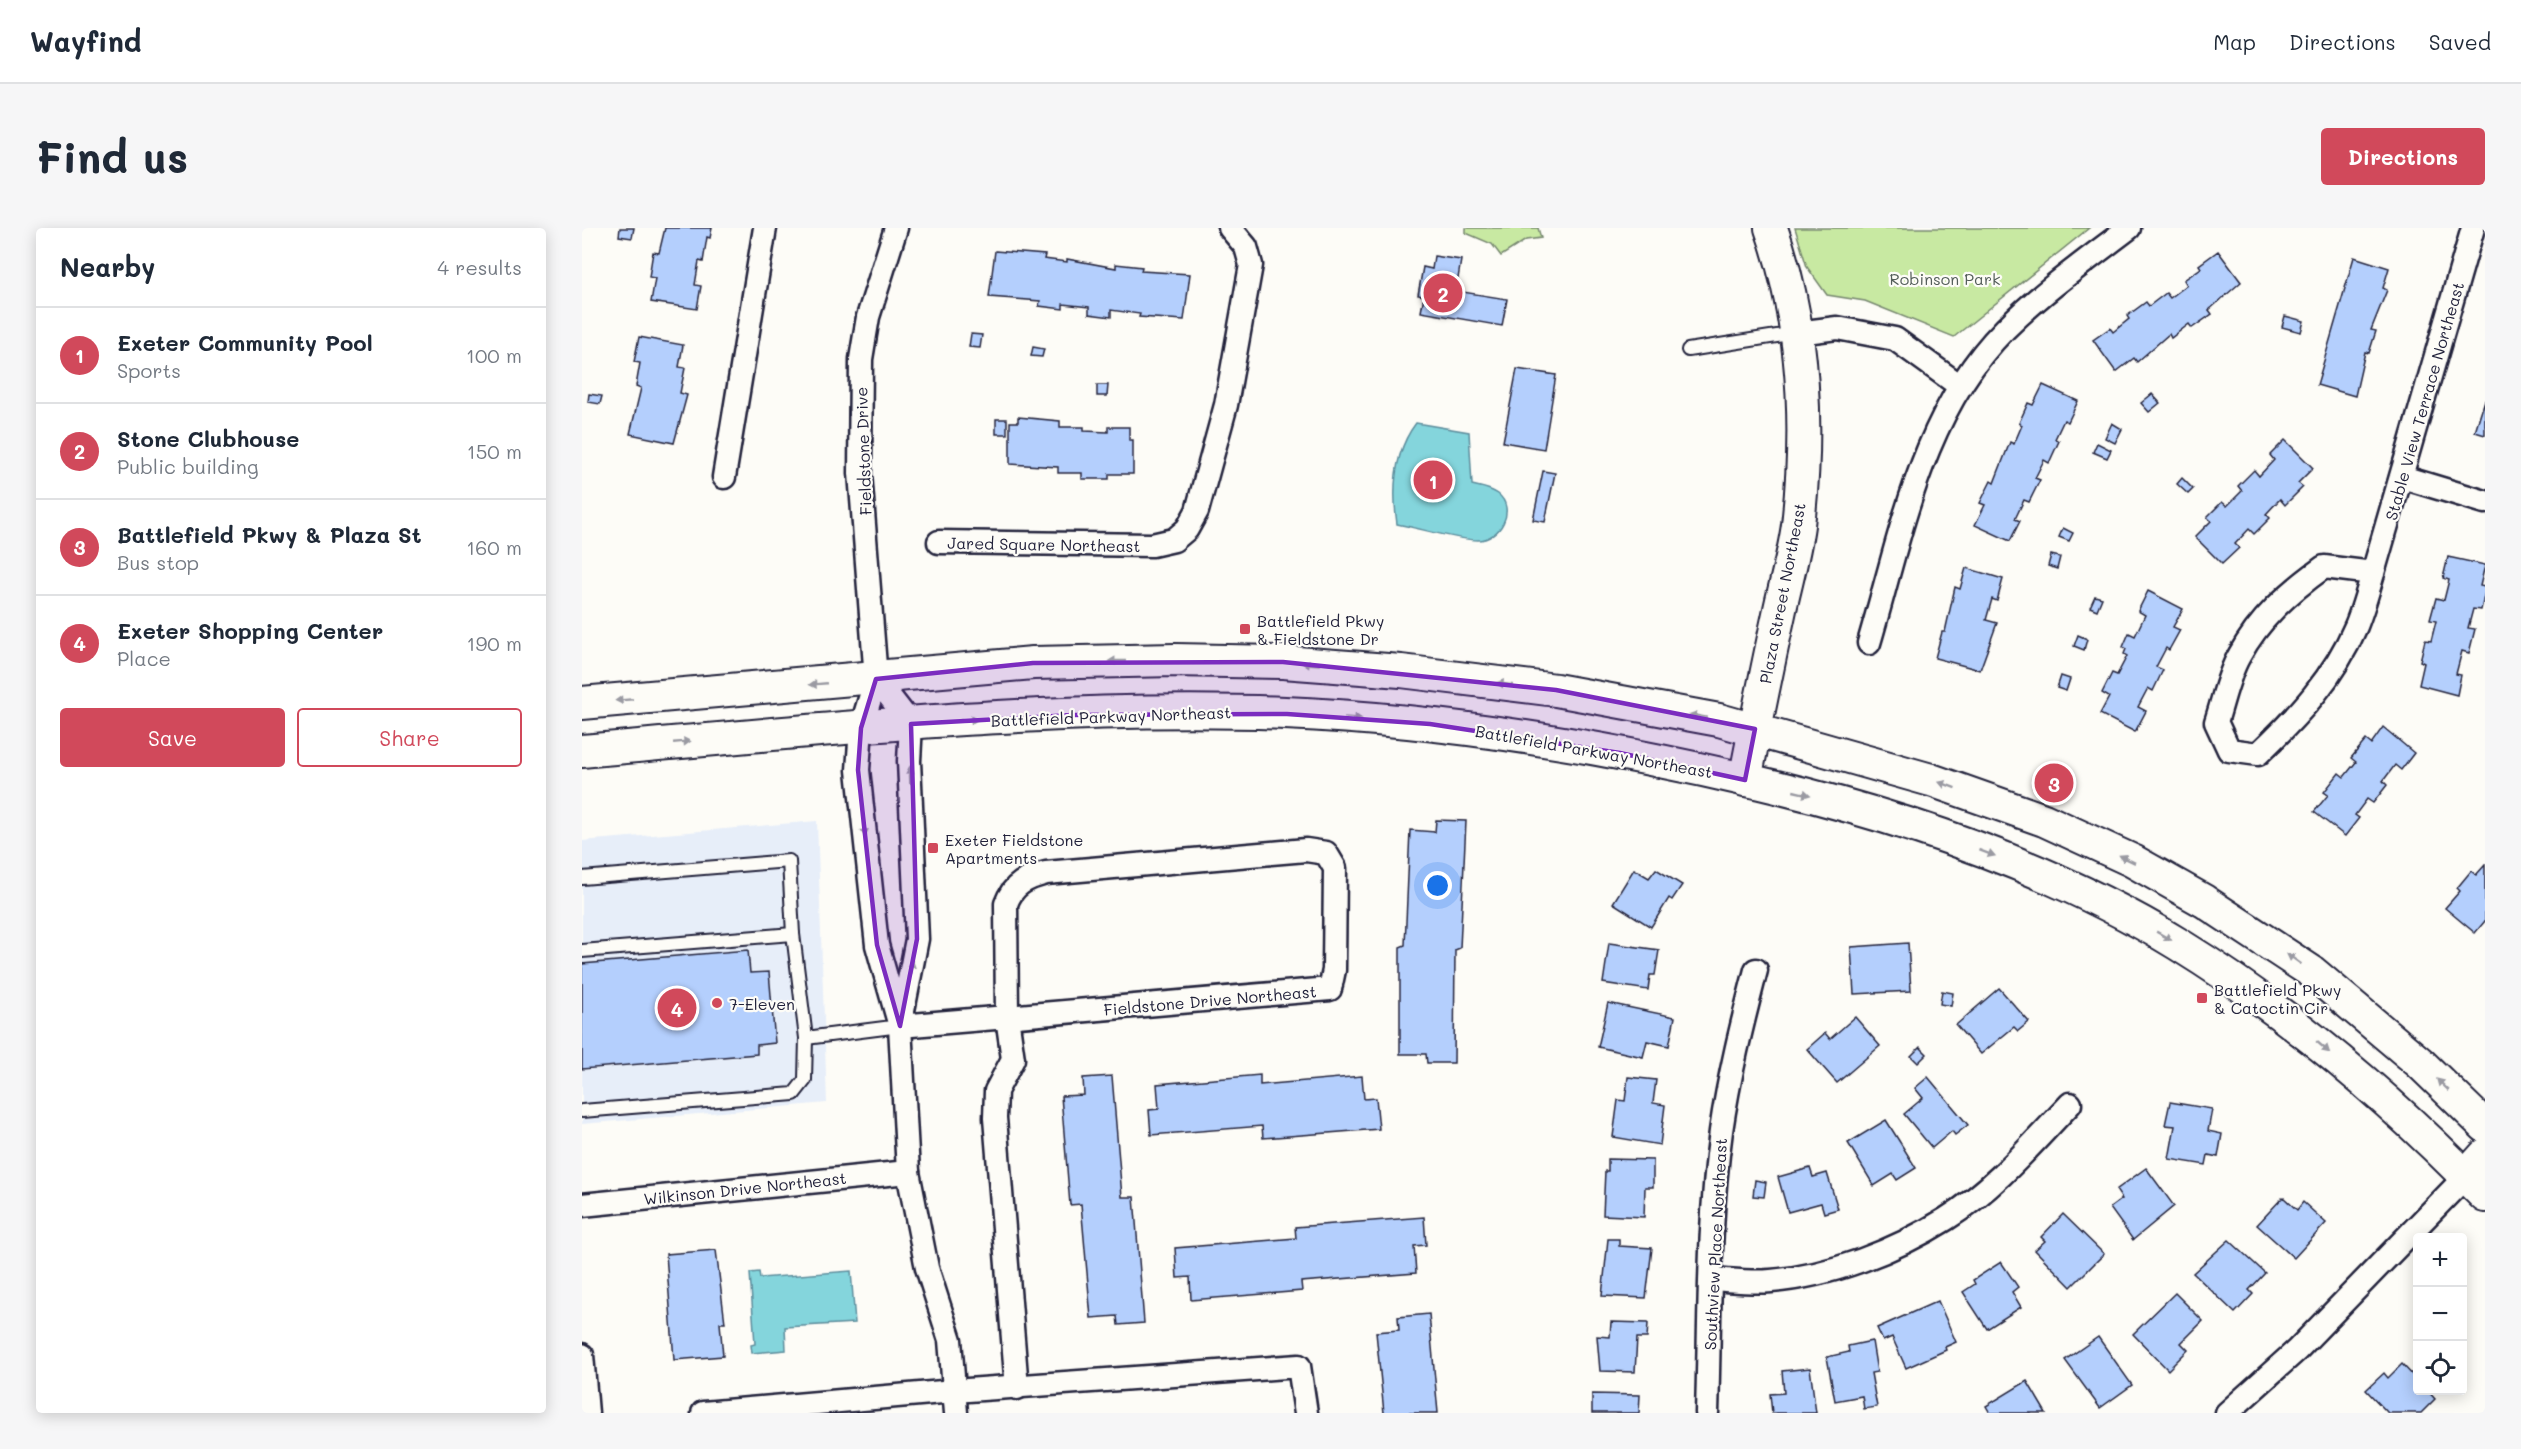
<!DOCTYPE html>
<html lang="en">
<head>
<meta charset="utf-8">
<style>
  body { margin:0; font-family:Mali,sans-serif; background:#f6f6f7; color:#1f2937 }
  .controls { position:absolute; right:18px; bottom:18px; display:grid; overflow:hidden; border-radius:6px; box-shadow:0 3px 15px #0003 }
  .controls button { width:54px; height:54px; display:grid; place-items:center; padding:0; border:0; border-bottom:2px solid #e0e1e3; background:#fff; color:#1f2937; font:30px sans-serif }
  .you { position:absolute; left:856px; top:658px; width:21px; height:21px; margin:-15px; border:4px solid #fff; border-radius:50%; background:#1a73e8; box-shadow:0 0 0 9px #1a73e833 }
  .badge { display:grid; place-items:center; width:39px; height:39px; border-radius:50%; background:#d1495b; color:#fff; font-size:20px; font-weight:700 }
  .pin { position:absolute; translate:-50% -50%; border:3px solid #fff; box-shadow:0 2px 6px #0006 }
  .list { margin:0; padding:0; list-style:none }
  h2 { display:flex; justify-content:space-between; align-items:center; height:78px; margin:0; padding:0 24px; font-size:26px }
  h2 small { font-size:20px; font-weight:400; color:#747a83 }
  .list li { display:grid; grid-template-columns:39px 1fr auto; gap:18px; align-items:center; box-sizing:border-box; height:96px; padding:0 24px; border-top:2px solid #e0e1e3 }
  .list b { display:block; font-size:22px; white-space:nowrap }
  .list p { margin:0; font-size:20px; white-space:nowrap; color:#747a83 }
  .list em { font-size:20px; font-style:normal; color:#747a83 }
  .actions { display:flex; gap:12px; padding:18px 24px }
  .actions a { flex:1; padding:14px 0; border:2px solid #d1495b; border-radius:6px; text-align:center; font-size:21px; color:#d1495b }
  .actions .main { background:#d1495b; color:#fff }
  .icon { flex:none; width:33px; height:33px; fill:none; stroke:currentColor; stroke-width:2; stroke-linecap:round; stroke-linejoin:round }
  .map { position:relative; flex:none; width:1903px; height:1185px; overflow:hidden; border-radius:6px }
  header { display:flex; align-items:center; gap:36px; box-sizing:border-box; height:84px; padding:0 30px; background:#fff; border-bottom:2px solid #e0e1e3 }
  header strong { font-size:28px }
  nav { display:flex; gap:33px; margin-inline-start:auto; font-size:21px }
  .intro { display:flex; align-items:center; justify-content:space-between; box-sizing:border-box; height:144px; padding:0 36px }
  h1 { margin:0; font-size:42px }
  .button { padding:15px 27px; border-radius:6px; background:#d1495b; color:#fff; font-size:21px; font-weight:700 }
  main { display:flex; gap:36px; padding:0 36px }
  aside { flex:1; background:#fff; border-radius:6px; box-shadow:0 3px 15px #0003 }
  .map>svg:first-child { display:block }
  .built { fill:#e7eef9 }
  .green { fill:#c8e9a2; stroke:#75866e; stroke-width:1.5 }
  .water { fill:#84d5dc; stroke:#5d8d9c; stroke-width:1.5 }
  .building { fill:#b4cffd; stroke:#22223b; stroke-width:1.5 }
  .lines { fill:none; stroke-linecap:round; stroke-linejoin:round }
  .lane-casing { stroke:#22223b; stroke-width:16 }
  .street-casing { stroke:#22223b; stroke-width:27 }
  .secondary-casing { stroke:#22223b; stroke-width:36 }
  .lane { stroke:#fdfcf7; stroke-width:12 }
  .street { stroke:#fdfcf7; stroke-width:22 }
  .secondary { stroke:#fdfcf7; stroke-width:32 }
  .oneway { fill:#9a9aa2 }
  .marked { fill:#7b2cbf; fill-opacity:0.2; stroke:#7b2cbf; stroke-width:4.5; stroke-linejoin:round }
  .poi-dot { fill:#d1495b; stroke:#fdfcf7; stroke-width:2 }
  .labels { text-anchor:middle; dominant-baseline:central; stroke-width:4.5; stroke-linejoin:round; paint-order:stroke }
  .park-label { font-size:16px; fill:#545e5a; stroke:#fdfcf7 }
  .street-label { font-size:16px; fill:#22223b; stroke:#fdfcf7 }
  .poi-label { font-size:16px; fill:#22223b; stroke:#fdfcf7; text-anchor:start }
</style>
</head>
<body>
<header>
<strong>Wayfind</strong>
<nav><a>Map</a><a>Directions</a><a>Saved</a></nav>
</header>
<div class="intro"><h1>Find us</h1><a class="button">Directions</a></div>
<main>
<aside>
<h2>Nearby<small>4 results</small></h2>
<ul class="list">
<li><span class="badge">1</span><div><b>Exeter Community Pool</b><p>Sports</p></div><em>100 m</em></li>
<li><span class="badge">2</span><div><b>Stone Clubhouse</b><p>Public building</p></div><em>150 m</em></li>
<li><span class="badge">3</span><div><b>Battlefield Pkwy &amp; Plaza St</b><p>Bus stop</p></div><em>160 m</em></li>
<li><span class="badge">4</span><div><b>Exeter Shopping Center</b><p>Place</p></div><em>190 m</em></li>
</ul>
<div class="actions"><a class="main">Save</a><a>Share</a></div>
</aside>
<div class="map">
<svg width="1903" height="1185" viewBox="0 0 1903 1185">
  <rect width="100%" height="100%" fill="#fdfcf7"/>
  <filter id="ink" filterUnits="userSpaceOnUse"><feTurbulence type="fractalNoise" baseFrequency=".0167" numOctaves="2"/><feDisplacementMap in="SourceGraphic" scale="12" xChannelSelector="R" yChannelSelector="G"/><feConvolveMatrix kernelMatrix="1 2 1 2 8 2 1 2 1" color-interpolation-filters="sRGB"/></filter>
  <g filter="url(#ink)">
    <polygon class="built" points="235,593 245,875 0,896 0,613"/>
    <g class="green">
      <polygon points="884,0 956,0 959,10 944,12 919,28 910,16 884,5"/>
      <polygon points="1213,0 1507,0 1372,109 1283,73 1245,67 1225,39"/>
    </g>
    <g class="water">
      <path d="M834,195L887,204L890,257C898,259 908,260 916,266C935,281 918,312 896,312C875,312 837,300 815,296C810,261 812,224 834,195Z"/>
      <polygon points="269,1043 273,1095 203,1099 204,1122 170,1125 169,1117 173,1116 168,1045 177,1044 178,1050"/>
    </g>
    <g class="building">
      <polygon points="38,0 52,0 50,10 37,8"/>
      <polygon points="83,0 130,0 128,10 125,9 121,34 117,33 113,57 119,58 115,81 69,74 73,50 67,49 71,24 77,25"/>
      <polygon points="413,23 463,27 462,31 485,34 485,31 534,40 534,36 560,39 559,43 608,46 602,92 557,89 558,86 529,82 529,89 507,86 507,79 481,76 481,81 457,78 458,73 407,69"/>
      <polygon points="1636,23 1659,54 1627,82 1630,86 1610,100 1607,96 1589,110 1587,106 1555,134 1552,130 1534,144 1511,112 1528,100 1531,104 1547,91 1545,88 1564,74 1567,78 1584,65 1588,70 1605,57 1602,52 1619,40 1617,37"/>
      <polygon points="852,28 879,32 874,63 925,71 920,98 839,84 842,68 836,67 841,39 850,41"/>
      <polygon points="1772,29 1807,40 1801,60 1805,62 1789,102 1794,103 1787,125 1783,124 1773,168 1735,157"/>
      <polygon points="1703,88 1722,93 1719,104 1700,99"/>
      <polygon points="389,106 400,107 398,120 387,119"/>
      <polygon points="57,109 101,117 97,139 103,140 98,165 105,167 92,215 48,206 59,160 54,158 58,135 52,134"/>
      <polygon points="451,119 462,121 460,129 449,128"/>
      <polygon points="935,141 974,147 962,221 921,214"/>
      <polygon points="515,157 526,157 525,168 515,168"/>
      <polygon points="1461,157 1496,173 1486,194 1482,192 1473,211 1477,213 1467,235 1462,232 1453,250 1458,252 1447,274 1442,272 1433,291 1438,293 1428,313 1393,297 1403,277 1398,275 1409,253 1412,255 1428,214 1432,216 1440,197 1437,195 1446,175 1451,177"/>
      <polygon points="7,166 20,168 18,176 6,174"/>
      <polygon points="1570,166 1578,175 1567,184 1559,175"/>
      <polygon points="1903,172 1903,207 1893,204"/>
      <polygon points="436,189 478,193 478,199 502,199 502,203 526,204 526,199 547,199 547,212 551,212 551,246 527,246 527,251 500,251 500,245 476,245 476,239 428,236 428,194 436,194"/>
      <rect x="414" y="191" width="11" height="15"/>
      <polygon points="1530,195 1540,201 1533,215 1523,210"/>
      <polygon points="1703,212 1731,240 1716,255 1721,259 1703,277 1698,271 1684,286 1688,290 1672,306 1667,301 1653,316 1657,320 1640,336 1613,309 1629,293 1625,289 1640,274 1645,278 1660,263 1656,258 1672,242 1677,248 1692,232 1688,227"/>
      <polygon points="1515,215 1529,222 1525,230 1511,224"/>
      <polygon points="961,243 973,245 963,294 951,292"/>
      <polygon points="1600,250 1611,261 1606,266 1595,256"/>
      <polygon points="1481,300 1491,305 1487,313 1477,309"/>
      <polygon points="1469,327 1478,329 1475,341 1466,338"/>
      <polygon points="1866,329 1903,337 1898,358 1903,359 1903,364 1899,382 1891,381 1886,400 1893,401 1887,425 1880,423 1874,446 1879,447 1875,467 1837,457 1842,435 1838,433 1843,412 1849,413 1854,393 1848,392 1854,370 1862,372 1867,352 1861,350"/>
      <polygon points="1384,340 1421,351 1415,373 1410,371 1404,392 1415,395 1398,442 1353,430 1360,404 1363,404 1373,359 1378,361"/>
      <polygon points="1566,363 1601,381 1591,399 1598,402 1587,422 1584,420 1574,439 1581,442 1571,463 1566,460 1556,479 1564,483 1553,504 1518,486 1527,469 1520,465 1530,445 1535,447 1545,428 1542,426 1544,421 1541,419 1547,405 1553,408 1563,387 1556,383"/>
      <polygon points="1513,368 1520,370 1515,382 1508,379"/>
      <polygon points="1496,407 1505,411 1502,422 1492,418"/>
      <polygon points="1479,448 1488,451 1484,463 1475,460"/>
      <polygon points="1801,499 1832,525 1819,542 1813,537 1801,553 1805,557 1791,575 1785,571 1773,587 1777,590 1763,608 1732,584 1746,567 1742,564 1757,545 1762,549 1774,534 1769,530 1784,512 1789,516"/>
      <polygon points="854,592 884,593 878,720 873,722 872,835 845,835 844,826 818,826 818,719 823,717 828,602 853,604"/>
      <polygon points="1903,637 1903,693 1893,705 1863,680 1878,663 1875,660 1889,643 1894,647"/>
      <polygon points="1052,641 1067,650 1074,641 1100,657 1090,672 1087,670 1069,699 1031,675"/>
      <polygon points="1027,715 1077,722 1073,747 1068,747 1066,762 1021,755"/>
      <polygon points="1326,715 1329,763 1272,766 1269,719"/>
      <polygon points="166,722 168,745 187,744 193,815 175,817 175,826 0,841 0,736"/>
      <polygon points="1417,760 1447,794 1436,803 1432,799 1399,826 1374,797"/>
      <polygon points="1360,763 1371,765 1369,778 1358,776"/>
      <polygon points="1026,775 1093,789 1087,818 1065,813 1061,829 1016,819"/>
      <polygon points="1273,789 1298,818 1255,855 1225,821 1243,805 1248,811"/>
      <polygon points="1338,819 1345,826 1336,835 1329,828"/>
      <polygon points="678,847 678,857 780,848 782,871 794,870 797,901 681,910 680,898 569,907 567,882 577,881 575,856"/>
      <polygon points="530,848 540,969 552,969 562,1095 536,1097 535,1088 509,1090 499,976 488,977 479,868 502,867 501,850"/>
      <polygon points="1046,849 1074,852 1071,875 1083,877 1078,917 1031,909 1036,872 1043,873"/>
      <polygon points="1346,849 1386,897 1373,907 1370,903 1350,920 1322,886 1341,870 1333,860"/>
      <polygon points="1588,874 1630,881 1626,903 1640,906 1636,929 1626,927 1624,937 1587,931 1593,898 1583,897"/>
      <polygon points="1304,892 1334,940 1315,952 1311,946 1292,958 1266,915"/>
      <polygon points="1026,931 1071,932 1071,959 1063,959 1062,989 1021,987 1023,943 1026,943"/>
      <polygon points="1228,940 1231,949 1245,945 1256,981 1242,985 1239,975 1206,984 1196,949"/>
      <polygon points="1564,940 1592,978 1551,1012 1528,980 1540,971 1534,962"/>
      <polygon points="1173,952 1184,954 1182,969 1171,968"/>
      <polygon points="1701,969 1715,982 1721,974 1744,995 1712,1030 1675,997"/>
      <polygon points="1481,986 1522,1026 1489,1059 1453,1022 1463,1013 1459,1009"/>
      <polygon points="842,989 844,1017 832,1018 834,1045 719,1054 720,1063 609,1072 608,1049 595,1050 593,1020 714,1010 713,999"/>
      <polygon points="1026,1011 1037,1011 1037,1018 1070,1020 1064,1070 1020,1068"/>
      <polygon points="1647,1012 1683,1045 1667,1062 1671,1066 1653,1085 1611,1045"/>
      <polygon points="134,1022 143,1095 138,1095 141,1128 92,1132 84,1026"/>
      <polygon points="1419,1034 1436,1059 1430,1064 1439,1079 1405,1101 1381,1064 1393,1056 1391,1052"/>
      <polygon points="1593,1065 1621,1093 1599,1115 1606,1122 1586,1142 1551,1106"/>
      <polygon points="1356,1073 1374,1114 1363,1119 1364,1122 1324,1140 1310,1109 1301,1113 1295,1100"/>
      <polygon points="847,1086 856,1185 802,1185 794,1104 817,1102 816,1089"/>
      <polygon points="1029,1094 1066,1095 1065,1110 1055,1110 1053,1144 1018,1143 1015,1108 1028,1109"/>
      <polygon points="1516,1109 1550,1157 1518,1180 1483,1132"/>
      <polygon points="1290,1113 1295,1144 1289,1145 1295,1179 1282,1181 1280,1168 1253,1173 1245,1129 1267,1124 1266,1118"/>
      <polygon points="1820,1136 1836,1153 1836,1162 1845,1162 1853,1171 1839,1185 1806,1185 1784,1162 1802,1145 1806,1150"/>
      <polygon points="1228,1140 1234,1185 1190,1185 1188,1166 1202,1165 1200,1143"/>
      <polygon points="1445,1153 1464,1185 1408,1185 1404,1178"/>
      <polygon points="1010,1166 1058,1167 1057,1185 1010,1185"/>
    </g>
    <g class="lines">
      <g class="lane-casing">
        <g id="lane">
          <polyline points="1106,122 1214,105"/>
          <polyline points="0,650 207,633 211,706 224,810 223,852 212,866 0,883"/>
          <polyline points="0,723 211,706"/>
          <polyline points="224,810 318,798"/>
        </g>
      </g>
      <g class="street-casing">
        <g id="street">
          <polyline points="314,0 286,89 279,131 278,245 294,451 279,500 276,542 295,717 318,798 326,944 345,1040 368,1112 374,1185"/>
          <polyline points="1215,105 1255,100 1313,111 1378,158"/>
          <polyline points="142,249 183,0"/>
          <polyline points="1820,249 1903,274"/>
          <polyline points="357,314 570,317 592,312 605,301 615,283 644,177 669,37 664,19 648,0"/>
          <path d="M1742,339L1791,345C1786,363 1781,381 1774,398C1752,450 1716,488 1676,526L1647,522L1634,494C1641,473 1646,447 1657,428C1677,391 1707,364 1742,339Z"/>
          <polyline points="1791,345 1891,0"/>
          <path d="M1287,415C1319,307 1340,184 1423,101C1461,63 1505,32 1547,0"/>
          <polyline points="294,451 329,496 327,533 335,711 319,793"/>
          <path d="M724,622L744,625L753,640L752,742L748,761L425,789L424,676C431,656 445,650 464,645Z"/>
          <polyline points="318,798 425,789 431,831 414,863 413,890 435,1160"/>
          <polyline points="0,977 326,944"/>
          <path d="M1129,1051C1149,1052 1169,1055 1189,1053C1249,1048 1313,1023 1364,991C1412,961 1450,916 1488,876"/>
          <polyline points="0,1127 5,1185"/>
          <polyline points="121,1185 372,1163 717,1138 724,1185"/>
          <path d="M1125,1185C1128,1091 1126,996 1139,903C1147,848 1160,796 1174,742"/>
          <polyline points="1645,1185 1715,1122 1884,948"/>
        </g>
      </g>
      <g class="secondary-casing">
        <g id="secondary">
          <polyline points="0,475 451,435 593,432 701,434 819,443 974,462 1137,492 1349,552 1462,592 1551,633 1622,673 1730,744 1838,835 1903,898"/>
          <path d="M0,523C233,503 469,476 703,485C864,492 1022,518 1178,555C1321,589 1469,638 1596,716C1708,785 1811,873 1903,968"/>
          <path d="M1163,552C1174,496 1185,441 1197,386C1203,357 1212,327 1216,297C1227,198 1222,94 1189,0"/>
          <polyline points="1884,948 1903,927"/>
        </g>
      </g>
      <use href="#lane" class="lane"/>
      <use href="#street" class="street"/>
      <use href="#secondary" class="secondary"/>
    </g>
    <defs><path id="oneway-solid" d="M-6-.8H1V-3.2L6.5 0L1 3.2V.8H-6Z" transform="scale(1.5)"/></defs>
    <g class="oneway">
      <use href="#oneway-solid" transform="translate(535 433) rotate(179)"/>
      <use href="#oneway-solid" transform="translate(729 436) rotate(-176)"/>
      <use href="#oneway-solid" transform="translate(236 456) rotate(175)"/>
      <use href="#oneway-solid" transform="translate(923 456) rotate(-173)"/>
      <use href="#oneway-solid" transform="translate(42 472) rotate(175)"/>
      <use href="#oneway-solid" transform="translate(1116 488) rotate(-169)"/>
      <use href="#oneway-solid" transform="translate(771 490) rotate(4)"/>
      <use href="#oneway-solid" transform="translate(387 492) rotate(-3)"/>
      <use href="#oneway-solid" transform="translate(100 514) rotate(-5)"/>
      <use href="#oneway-solid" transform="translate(328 547) rotate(-92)"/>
      <use href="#oneway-solid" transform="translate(1365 557) rotate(-160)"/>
      <use href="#oneway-solid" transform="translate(1220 565) rotate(13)"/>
      <use href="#oneway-solid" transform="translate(282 600) rotate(84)"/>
      <use href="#oneway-solid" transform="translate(1405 625) rotate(20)"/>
      <use href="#oneway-solid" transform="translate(1545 631) rotate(-154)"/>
      <use href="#oneway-solid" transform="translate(1582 708) rotate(29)"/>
      <use href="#oneway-solid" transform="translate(1712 731) rotate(-145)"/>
      <use href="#oneway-solid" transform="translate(329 741) rotate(-79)"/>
      <use href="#oneway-solid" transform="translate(1741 819) rotate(41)"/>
      <use href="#oneway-solid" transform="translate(1861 857) rotate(-136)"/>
    </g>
  </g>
  <path class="marked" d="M701,434L974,462L1173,501L1163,552L1038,525L848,496L705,486L490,487L329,496L335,711L318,798L295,717L276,542L279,500L294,451L451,435Z"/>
  <g class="poi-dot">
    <rect x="657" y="395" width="12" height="12" rx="3"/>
    <rect x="345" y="614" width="12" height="12" rx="3"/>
    <rect x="1614" y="764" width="12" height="12" rx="3"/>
    <circle cx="135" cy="775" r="6"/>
  </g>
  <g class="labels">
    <g class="park-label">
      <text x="1363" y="50">Robinson Park</text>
    </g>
    <g class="street-label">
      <text transform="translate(1842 173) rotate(-74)">Stable View Terrace Northeast</text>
      <text transform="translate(281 223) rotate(-92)">Fieldstone Drive</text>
      <text transform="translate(462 316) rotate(1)">Jared Square Northeast</text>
      <text transform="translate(1200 365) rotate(-79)">Plaza Street Northeast</text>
      <text transform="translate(529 488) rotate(-2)">Battlefield Parkway Northeast</text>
      <text transform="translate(1012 523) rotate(10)">Battlefield Parkway Northeast</text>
      <text transform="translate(628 772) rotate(-5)">Fieldstone Drive Northeast</text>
      <text transform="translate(163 960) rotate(-6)">Wilkinson Drive Northeast</text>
      <text transform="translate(1133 1016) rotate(-87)">Southview Place Northeast</text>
    </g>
    <g class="poi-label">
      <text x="675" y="392">Battlefield Pkwy<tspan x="675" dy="18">&amp; Fieldstone Dr</tspan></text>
      <text x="363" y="611">Exeter Fieldstone<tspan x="363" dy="18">Apartments</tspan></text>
      <text x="1632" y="761">Battlefield Pkwy<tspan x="1632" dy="18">&amp; Catoctin Cir</tspan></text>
      <text x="147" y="775">7-Eleven</text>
    </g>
  </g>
</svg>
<div class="controls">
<button>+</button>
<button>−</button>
<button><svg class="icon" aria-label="locate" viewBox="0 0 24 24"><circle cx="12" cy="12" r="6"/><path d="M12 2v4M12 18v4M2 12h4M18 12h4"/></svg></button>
</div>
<div class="you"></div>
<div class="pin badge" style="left:851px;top:252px">1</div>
<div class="pin badge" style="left:861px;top:65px">2</div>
<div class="pin badge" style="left:1472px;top:555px">3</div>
<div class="pin badge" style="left:95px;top:780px">4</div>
</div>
</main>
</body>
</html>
